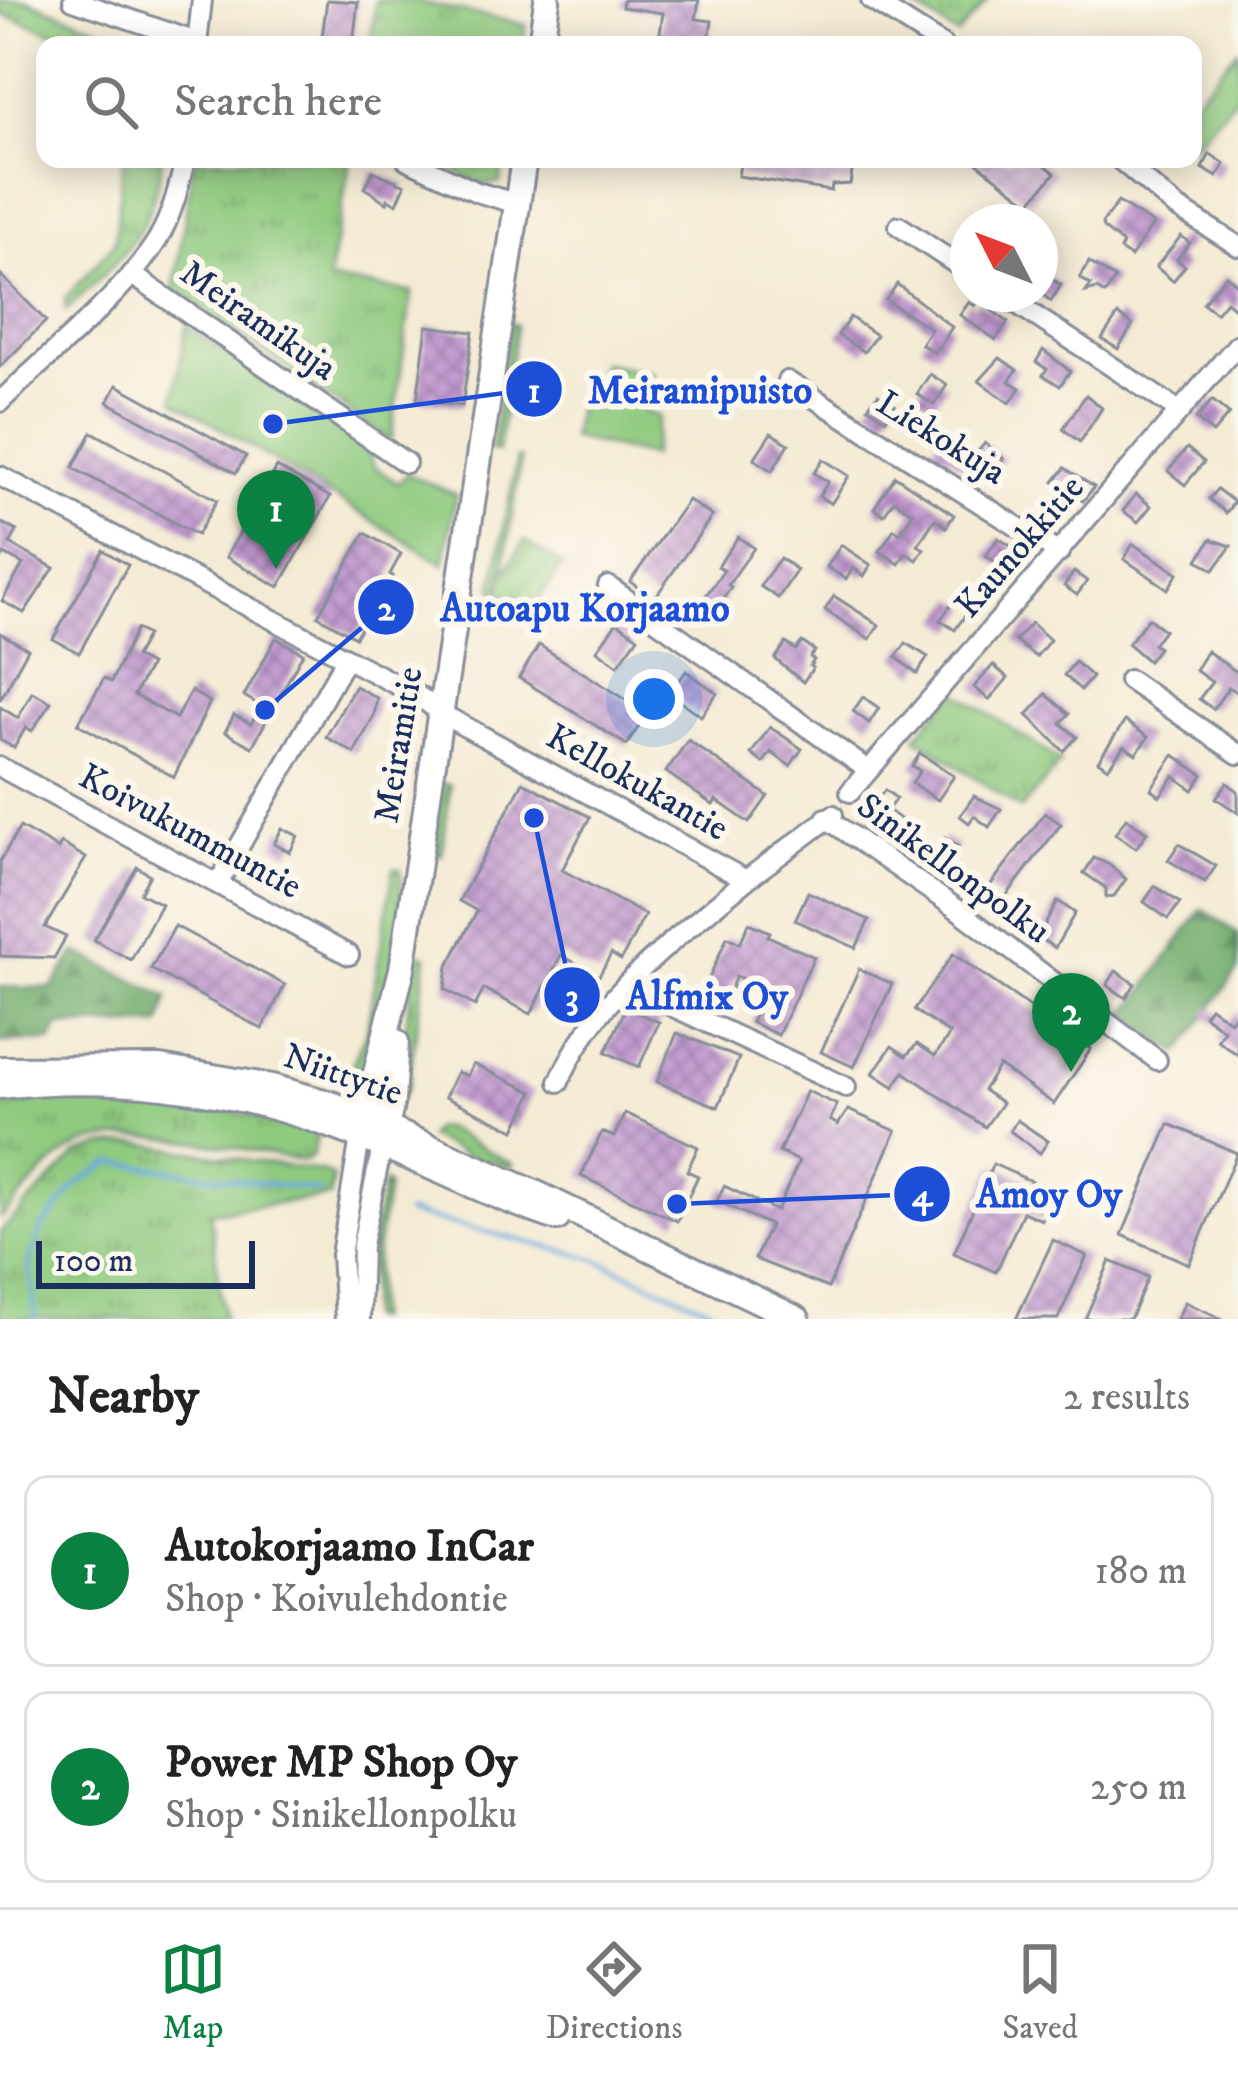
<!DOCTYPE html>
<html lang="en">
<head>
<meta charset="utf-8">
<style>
  body { margin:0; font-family:"IM FELL DW Pica",serif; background:#f6f6f6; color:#222 }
  .compass { position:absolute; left:950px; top:204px; width:108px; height:108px; border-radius:50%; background:#fff; box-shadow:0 6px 30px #0003; rotate:312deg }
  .scale { position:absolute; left:36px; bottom:30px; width:219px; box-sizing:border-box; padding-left:12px; border:6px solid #1b2f5e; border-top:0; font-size:33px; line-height:42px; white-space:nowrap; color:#1b2f5e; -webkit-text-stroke:9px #fbf7ec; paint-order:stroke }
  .you { position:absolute; left:654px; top:699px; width:42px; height:42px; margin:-30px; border:9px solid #fff; border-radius:50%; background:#1a73e8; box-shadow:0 0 0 18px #1a73e833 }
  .badge { display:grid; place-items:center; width:78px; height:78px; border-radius:50%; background:#0b8043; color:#fff; font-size:39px; font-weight:700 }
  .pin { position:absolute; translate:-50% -99px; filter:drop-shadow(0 3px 6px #0008) }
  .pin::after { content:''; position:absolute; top:63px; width:42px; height:36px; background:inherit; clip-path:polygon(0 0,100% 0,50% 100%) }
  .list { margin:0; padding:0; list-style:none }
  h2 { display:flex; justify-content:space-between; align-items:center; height:156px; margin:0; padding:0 48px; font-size:51px }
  h2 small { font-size:39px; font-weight:400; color:#767676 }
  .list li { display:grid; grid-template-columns:78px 1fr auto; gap:36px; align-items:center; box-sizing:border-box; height:192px; margin:0 24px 24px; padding:0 24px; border:3px solid #e0e0e0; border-radius:24px }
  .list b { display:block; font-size:45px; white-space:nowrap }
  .list p { margin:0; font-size:39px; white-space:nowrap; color:#767676 }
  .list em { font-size:39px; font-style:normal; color:#767676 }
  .icon { flex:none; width:66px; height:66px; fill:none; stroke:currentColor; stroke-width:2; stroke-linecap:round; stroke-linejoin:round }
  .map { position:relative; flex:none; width:1238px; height:1319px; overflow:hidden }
  .search { position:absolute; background:#fff; box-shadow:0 6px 30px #0003; left:36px; right:36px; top:36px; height:132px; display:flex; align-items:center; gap:30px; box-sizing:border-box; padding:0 42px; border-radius:24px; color:#767676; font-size:45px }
  .sheet { height:588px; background:#fff }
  nav { display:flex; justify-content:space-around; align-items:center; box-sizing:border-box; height:168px; border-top:3px solid #e0e0e0; background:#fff; font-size:33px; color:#767676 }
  nav a { display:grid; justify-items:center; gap:6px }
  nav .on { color:#0b8043 }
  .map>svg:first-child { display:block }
  .grass { fill:url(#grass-tufts); stroke:#557c6e; stroke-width:3 }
  .forest { fill:url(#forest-firs); stroke:#476e66; stroke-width:3 }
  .park { fill:#8fca7f; stroke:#557c6e; stroke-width:3 }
  .garden { fill:url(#garden-furrows); stroke:#557c6e; stroke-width:3 }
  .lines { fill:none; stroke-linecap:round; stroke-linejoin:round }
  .stream { stroke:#6daadf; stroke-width:4.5 }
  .building { fill:url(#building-cross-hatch) }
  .minor-casing { stroke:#888d99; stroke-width:24 }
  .major-casing { stroke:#888d99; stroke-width:30 }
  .minor { stroke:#fff; stroke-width:18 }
  .major { stroke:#fff; stroke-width:24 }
  .labels { text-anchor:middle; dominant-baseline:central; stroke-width:12; stroke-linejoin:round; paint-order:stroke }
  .street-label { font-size:36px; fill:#1b2f5e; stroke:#fbf7ec }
  .leader { fill:none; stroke:#1d4ed8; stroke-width:4.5 }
  .callout-dot { fill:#1d4ed8; stroke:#fbf7ec; stroke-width:4.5 }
  .mark-label { font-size:36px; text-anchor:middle; font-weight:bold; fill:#fff }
  .callout-label { font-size:39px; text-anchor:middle; font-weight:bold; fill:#1d4ed8; stroke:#fbf7ec; stroke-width:12; stroke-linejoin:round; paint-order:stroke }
</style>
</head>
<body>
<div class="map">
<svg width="1238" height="1319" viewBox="0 0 1238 1319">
  <defs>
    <pattern id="grass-tufts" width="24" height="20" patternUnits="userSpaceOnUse" patternTransform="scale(3)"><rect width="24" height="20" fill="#8fca7f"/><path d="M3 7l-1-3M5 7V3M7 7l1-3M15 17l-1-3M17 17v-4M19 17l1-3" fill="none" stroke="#74a46b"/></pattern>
    <pattern id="forest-firs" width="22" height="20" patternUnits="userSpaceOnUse" patternTransform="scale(3)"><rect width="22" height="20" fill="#73ae6e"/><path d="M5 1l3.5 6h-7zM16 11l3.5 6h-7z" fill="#5e8e5e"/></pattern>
    <pattern id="garden-furrows" width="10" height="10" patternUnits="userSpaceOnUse" patternTransform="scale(3)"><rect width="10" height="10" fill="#8fca7f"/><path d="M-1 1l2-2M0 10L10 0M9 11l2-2" fill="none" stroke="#74a46b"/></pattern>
    <pattern id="building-cross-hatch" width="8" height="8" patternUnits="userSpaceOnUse" patternTransform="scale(3)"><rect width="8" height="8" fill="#c199cf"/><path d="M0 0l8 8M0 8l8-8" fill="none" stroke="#9c7dab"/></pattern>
  </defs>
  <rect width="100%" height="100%" fill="#fbf7ec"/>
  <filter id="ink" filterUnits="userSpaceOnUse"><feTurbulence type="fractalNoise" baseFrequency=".00833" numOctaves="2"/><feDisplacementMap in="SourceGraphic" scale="24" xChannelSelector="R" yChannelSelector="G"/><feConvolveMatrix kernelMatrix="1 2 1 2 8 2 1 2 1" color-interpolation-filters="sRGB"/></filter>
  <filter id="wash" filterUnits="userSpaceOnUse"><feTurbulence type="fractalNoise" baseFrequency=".004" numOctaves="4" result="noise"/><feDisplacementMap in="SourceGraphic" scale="48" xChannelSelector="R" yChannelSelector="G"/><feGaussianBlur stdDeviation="2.7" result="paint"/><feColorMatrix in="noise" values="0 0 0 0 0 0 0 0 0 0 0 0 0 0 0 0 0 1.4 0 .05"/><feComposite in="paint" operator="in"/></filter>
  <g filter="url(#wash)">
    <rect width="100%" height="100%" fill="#f4ebd4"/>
    <g class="grass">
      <polygon points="0,0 27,0 144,45 78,41 0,14"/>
      <polygon points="376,0 409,0 526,25 522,45 370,45"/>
      <polygon points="905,0 988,0 957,35"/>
      <path d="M123,159H162C151,238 121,257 66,310L65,299L115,242Z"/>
      <polygon points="194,159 351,159 328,280 412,292 391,441 174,289"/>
      <polygon points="429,159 504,159 500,183 485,186"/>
      <polygon points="509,323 516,325 498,451 491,451"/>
      <polygon points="517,458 521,459 500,591 496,592 493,588"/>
      <polygon points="955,691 1061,762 1021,809 916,737"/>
      <polygon points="438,783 450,785 442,855 435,854"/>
      <path d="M394,869H400C407,908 381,1049 361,1083L348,1076L367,1029Z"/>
      <polygon points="415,952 427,956 408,1086 402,1096 399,1086"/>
      <path d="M41,1093C135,1093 227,1106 318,1133L312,1156L305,1161C245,1151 118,1117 66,1153C42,1170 21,1198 0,1219V1107L26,1104Z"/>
      <polygon points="434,1128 444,1128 513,1164 511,1167 471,1157 428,1137"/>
      <polygon points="137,1143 324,1172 333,1177 330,1197 210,1212 224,1319 0,1319 0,1232 77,1154 103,1146"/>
      <polygon points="384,1183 388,1187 376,1250 375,1319 368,1319 371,1242"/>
    </g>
    <g class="forest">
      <polygon points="1202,909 1238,934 1238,970 1179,1054 1125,1016"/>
      <polygon points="76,952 168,997 161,1025 58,1026 52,1041 0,1042 0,987 52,988"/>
    </g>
    <g class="park">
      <polygon points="1238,50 1238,94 1193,146 1193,100"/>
      <polygon points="186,326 367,448 374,467 398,483 408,474 456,495 444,564 174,400"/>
      <polygon points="601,362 653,373 644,412 659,416 651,456 571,438 579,399 593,401"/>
    </g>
    <polygon class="garden" points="525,541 562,566 531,611 500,591 503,573"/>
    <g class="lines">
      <g class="stream">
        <polyline points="407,1213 593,1258 733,1319"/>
        <polyline points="36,1319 29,1261 42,1228 77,1184 112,1162 320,1191"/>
      </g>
    </g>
    <g id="blocks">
      <g class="building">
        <polygon points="327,0 358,2 353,45 321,45"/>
        <polygon points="623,0 699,0 696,19 712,21 708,45 658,45 663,13 622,7"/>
        <polygon points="1210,154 1225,164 1217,177 1202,168"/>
        <polygon points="741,159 854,159 850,184 832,185 831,191 738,176"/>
        <polygon points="972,159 1038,159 1055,173 1030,203"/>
        <polygon points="373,171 405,185 397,204 388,199 387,203 365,188"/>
        <polygon points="1118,202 1153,224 1131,257 1120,250 1123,244 1103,228 1102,223"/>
        <polygon points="1181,236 1190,243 1177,259 1185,266 1173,281 1156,267"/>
        <polygon points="1089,262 1115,279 1105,294 1097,289 1086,292 1091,285 1080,278"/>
        <polygon points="1040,271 1061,285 1051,301 1040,293"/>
        <polygon points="0,274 46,321 0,367"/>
        <polygon points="1226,275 1238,285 1238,311 1226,301 1216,313 1203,303"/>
        <polygon points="897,284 952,327 935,353 921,344 931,329 886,300"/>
        <polygon points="978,301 1008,322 996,340 960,315 969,302 975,306"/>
        <polygon points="1118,315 1133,325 1118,349 1102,339"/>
        <polygon points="850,317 876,335 864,352 838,335"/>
        <polygon points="427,326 473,332 462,406 417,400"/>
        <polygon points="1043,350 1070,371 1060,386 1043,375 1047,369 1036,362"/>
        <polygon points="1000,358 1017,370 1009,381 1020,388 1010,403 979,381"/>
        <polygon points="930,374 947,385 934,405 917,394"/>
        <polygon points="117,385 246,456 236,473 108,402"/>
        <polygon points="878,394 895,405 886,419 868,407"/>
        <polygon points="1086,395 1102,408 1080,442 1063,429"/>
        <polygon points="1212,400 1229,414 1213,433 1196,419"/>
        <polygon points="92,432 217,500 197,535 73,468"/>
        <polygon points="771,433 789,444 772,471 754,459"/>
        <polygon points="941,434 974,456 985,443 1004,459 991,475 984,470 980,475 974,470 971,474 949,456 948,458 932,448"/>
        <polygon points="1187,448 1204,462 1185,485 1168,471"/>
        <polygon points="823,459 849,476 831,504 819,496 828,482 814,473"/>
        <polygon points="277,467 330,497 279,587 226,557"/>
        <polygon points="1065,468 1094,487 1083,501 1054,482"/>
        <polygon points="895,476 954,515 946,527 935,519 918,545 924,549 917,560 906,553 899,564 880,551 894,529 900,533 913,513 894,500 884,515 874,508"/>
        <polygon points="1217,489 1234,502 1226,513 1209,499"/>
        <polygon points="1136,494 1151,506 1138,522 1123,511"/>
        <polygon points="688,500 712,516 654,599 630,582"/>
        <polygon points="0,522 17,531 10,544 54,568 24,613 2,601 23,564 4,554 0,561"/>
        <polygon points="365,533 401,554 390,574 393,576 355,637 318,616"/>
        <polygon points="738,537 754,548 728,585 731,587 723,599 725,601 713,618 698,607 724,570 718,566"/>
        <polygon points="998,538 1017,550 1001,566 986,556"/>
        <polygon points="1211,539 1231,546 1214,570 1198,560"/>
        <polygon points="1133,544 1178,573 1168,589 1124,559"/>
        <polygon points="841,545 871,565 864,576 853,568 846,579 827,567"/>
        <polygon points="103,550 128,565 79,653 53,639"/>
        <polygon points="780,558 797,570 778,598 760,586"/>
        <polygon points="1074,572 1087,581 1077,595 1064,586"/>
        <polygon points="834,596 879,625 870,639 825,610"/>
        <polygon points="956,598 970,608 955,630 940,620"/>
        <polygon points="1148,618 1164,630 1153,644 1158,648 1148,661 1128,644"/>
        <polygon points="617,622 638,637 618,665 597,650"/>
        <polygon points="1031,623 1050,640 1036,657 1015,641"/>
        <polygon points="136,629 147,635 135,657 150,665 134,695 176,718 191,691 210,702 174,777 78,724 104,678 111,682"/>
        <polygon points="0,633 28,649 0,700"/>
        <polygon points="276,638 303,653 252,747 225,732 234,715 251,724 261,706 244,696"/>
        <polygon points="802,642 815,651 810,657 814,660 810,666 813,668 803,682 775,659 786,643 796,650"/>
        <polygon points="906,643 928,657 917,674 896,657"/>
        <polygon points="539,645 647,713 627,745 519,678"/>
        <polygon points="1207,651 1238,673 1238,693 1229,687 1213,709 1199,699 1212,682 1195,670"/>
        <polygon points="1075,662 1092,677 1081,690 1064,675"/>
        <polygon points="993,665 1008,678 989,700 974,687"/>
        <polygon points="686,671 717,693 701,716 670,694"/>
        <polygon points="355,686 377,698 374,716 354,753 326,737"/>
        <polygon points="32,692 51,702 32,731 26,727 14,748 0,740 0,707 18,718"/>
        <polygon points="1046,694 1069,714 1061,723 1077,737 1064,751 1027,715"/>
        <polygon points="863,697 879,708 869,723 853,711"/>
        <polygon points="1125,721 1148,737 1136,754 1124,746 1108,768 1098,761"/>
        <polygon points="770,727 802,749 790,766 771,752 763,763 751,754"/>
        <polygon points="688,740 768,796 749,823 716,800 713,805 666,772"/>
        <polygon points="920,753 954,776 938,800 912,783 920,771 912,766"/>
        <polygon points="1174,755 1203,775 1193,790 1174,776 1160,796 1151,789"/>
        <polygon points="523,782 590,817 562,870 645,915 621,960 611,954 599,976 561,955 531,1014 484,989 475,1006 445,989 448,966 477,911 459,901"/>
        <polygon points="1227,783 1238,791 1238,813 1216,798"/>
        <polygon points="885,790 896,798 888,810 903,821 893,835 865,815"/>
        <polygon points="974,796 1001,809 989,827 974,816 969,823 960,816"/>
        <polygon points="1045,813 1061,824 1004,899 988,888"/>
        <polygon points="1126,818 1147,832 1136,848 1115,834"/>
        <polygon points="20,827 58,849 61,843 86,858 45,927 66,937 54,958 0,956 0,861"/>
        <polygon points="282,828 298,836 290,852 274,844"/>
        <polygon points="945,838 958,846 943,868 931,860"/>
        <polygon points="1179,844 1216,866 1205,882 1168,860"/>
        <polygon points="1094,858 1110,865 1126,879 1114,896 1106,897 1106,888 1084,873"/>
        <polygon points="137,867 150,875 140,893 161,904 131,960 94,940"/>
        <polygon points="1155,886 1180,903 1168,919 1144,902"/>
        <polygon points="808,892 869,920 856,948 795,920"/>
        <polygon points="1058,901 1075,913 1055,948 1038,937"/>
        <polygon points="749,923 770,932 768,936 814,957 778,1035 751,1022 766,990 736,976 727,998 705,988 727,937 740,943"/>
        <polygon points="175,926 285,985 262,1029 151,969"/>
        <polygon points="953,954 1091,1049 1054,1104 999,1066 983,1090 1002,1103 985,1127 904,1072 894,1087 873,1073 892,1046 906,1056 917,1044 935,1056 950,1034 914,1010"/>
        <polygon points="859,969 892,984 854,1067 821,1052"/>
        <polygon points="1116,971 1135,984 1126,998 1107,985"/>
        <polygon points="1210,1007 1230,1021 1238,1010 1238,1055 1217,1040 1224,1030 1204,1015"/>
        <polygon points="626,1008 659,1022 639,1067 606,1052"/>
        <polygon points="677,1033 739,1058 718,1107 657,1082"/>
        <polygon points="473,1064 533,1092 515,1130 445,1097 457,1072 467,1076"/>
        <polygon points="807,1091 837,1105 830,1120 838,1125 848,1110 896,1131 828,1288 755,1259 770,1225 717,1201 724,1186 777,1211 799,1161 779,1152"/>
        <polygon points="625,1113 698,1147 687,1171 698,1176 677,1221 581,1176 602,1132 614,1137"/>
        <polygon points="1017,1120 1048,1141 1040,1153 1010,1131"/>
        <polygon points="1169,1124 1237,1153 1189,1264 1122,1235"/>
        <polygon points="993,1164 1055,1192 1042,1220 1023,1212 996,1272 954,1253"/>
        <polygon points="1053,1240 1087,1256 1058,1319 1016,1319"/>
        <polygon points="1110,1261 1148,1277 1130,1319 1085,1319"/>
        <polygon points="1185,1302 1223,1319 1177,1319"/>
      </g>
    </g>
  </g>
  <g filter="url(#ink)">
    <use href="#blocks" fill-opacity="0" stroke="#888d99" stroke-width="3"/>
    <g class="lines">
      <g class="minor-casing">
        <g id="minor">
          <polyline points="73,0 197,42"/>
          <polyline points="871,0 942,45"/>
          <polyline points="197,45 202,0"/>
          <polyline points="406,159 477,192 518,204"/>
          <polyline points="1119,159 1175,206 1238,246"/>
          <polyline points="899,226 968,272"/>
          <polyline points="131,274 406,463"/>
          <polyline points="1002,294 1179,411"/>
          <polyline points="787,381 1059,553"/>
          <path d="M0,402C49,354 123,296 158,239C172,215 179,187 185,159"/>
          <path d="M0,476L420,697L442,714L746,880C676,939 595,996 559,1082"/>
          <polyline points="608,586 868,770"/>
          <polyline points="1129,680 1238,754"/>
          <polyline points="0,767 349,955"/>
          <polyline points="850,792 1238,344"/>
          <polyline points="826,818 957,909 1157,1060"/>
          <polyline points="746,880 833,815"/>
          <polyline points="219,882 345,660"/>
          <polyline points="626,985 846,1087"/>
          <polyline points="345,1319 341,1255 360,1137"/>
          <polyline points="360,1319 362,1245 382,1146"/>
        </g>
      </g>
      <g class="major-casing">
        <g id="major">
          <polyline points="541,45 547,0"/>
          <polyline points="0,1069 160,1068 272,1087 334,1105 537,1194 797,1319"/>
          <path d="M0,1086C109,1073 223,1087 327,1124C405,1151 478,1192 557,1218"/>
          <polyline points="360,1137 402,969 524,159"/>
          <polyline points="384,1138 392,1100 396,1042"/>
        </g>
      </g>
      <use href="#minor" class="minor"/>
      <use href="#major" class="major"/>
    </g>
  </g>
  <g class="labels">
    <g class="street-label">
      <text transform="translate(258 321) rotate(35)">Meiramikuja</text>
      <text transform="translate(941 438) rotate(32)">Liekokuja</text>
      <text transform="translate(1020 547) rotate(-49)">Kaunokkitie</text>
      <text transform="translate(399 745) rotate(-81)">Meiramitie</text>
      <text transform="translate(637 783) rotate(29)">Kellokukantie</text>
      <text transform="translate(190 832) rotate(28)">Koivukummuntie</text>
      <text transform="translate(953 869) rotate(36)">Sinikellonpolku</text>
      <text transform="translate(343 1075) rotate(19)">Niittytie</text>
    </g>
  </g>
  <path class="leader" d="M273 424L534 389M265 710L386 607M534 818L572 995M677 1204L922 1194"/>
  <g class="callout-dot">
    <circle cx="273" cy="424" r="12"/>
    <circle cx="265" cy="710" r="12"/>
    <circle cx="534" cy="818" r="12"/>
    <circle cx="677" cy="1204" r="12"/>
    <circle cx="534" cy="389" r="30"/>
    <circle cx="386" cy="607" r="30"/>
    <circle cx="572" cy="995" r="30"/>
    <circle cx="922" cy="1194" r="30"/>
  </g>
  <g class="mark-label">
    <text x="534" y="402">1</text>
    <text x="386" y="620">2</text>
    <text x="572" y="1008">3</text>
    <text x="922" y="1206">4</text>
  </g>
  <g class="callout-label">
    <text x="700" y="403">Meiramipuisto</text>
    <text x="585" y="621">Autoapu Korjaamo</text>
    <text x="707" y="1009">Alfmix Oy</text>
    <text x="1049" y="1207">Amoy Oy</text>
  </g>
</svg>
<svg class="compass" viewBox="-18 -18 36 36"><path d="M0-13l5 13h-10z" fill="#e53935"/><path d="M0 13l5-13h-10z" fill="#767676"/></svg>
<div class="scale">100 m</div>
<div class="you"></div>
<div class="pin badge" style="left:276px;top:569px">1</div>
<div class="pin badge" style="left:1071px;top:1072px">2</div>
<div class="search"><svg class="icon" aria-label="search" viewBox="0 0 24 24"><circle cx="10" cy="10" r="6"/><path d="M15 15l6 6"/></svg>Search here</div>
</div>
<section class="sheet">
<h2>Nearby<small>2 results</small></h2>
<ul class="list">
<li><span class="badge">1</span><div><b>Autokorjaamo InCar</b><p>Shop · Koivulehdontie</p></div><em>180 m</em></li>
<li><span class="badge">2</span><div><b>Power MP Shop Oy</b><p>Shop · Sinikellonpolku</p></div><em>250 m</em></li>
</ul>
</section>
<nav>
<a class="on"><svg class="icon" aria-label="map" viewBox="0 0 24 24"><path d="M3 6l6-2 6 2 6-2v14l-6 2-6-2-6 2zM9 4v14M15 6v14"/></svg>Map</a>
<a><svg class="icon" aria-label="directions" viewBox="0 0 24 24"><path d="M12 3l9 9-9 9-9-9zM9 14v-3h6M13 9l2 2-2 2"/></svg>Directions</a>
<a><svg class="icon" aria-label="saved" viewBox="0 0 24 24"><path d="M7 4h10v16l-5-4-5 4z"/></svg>Saved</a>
</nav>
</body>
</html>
